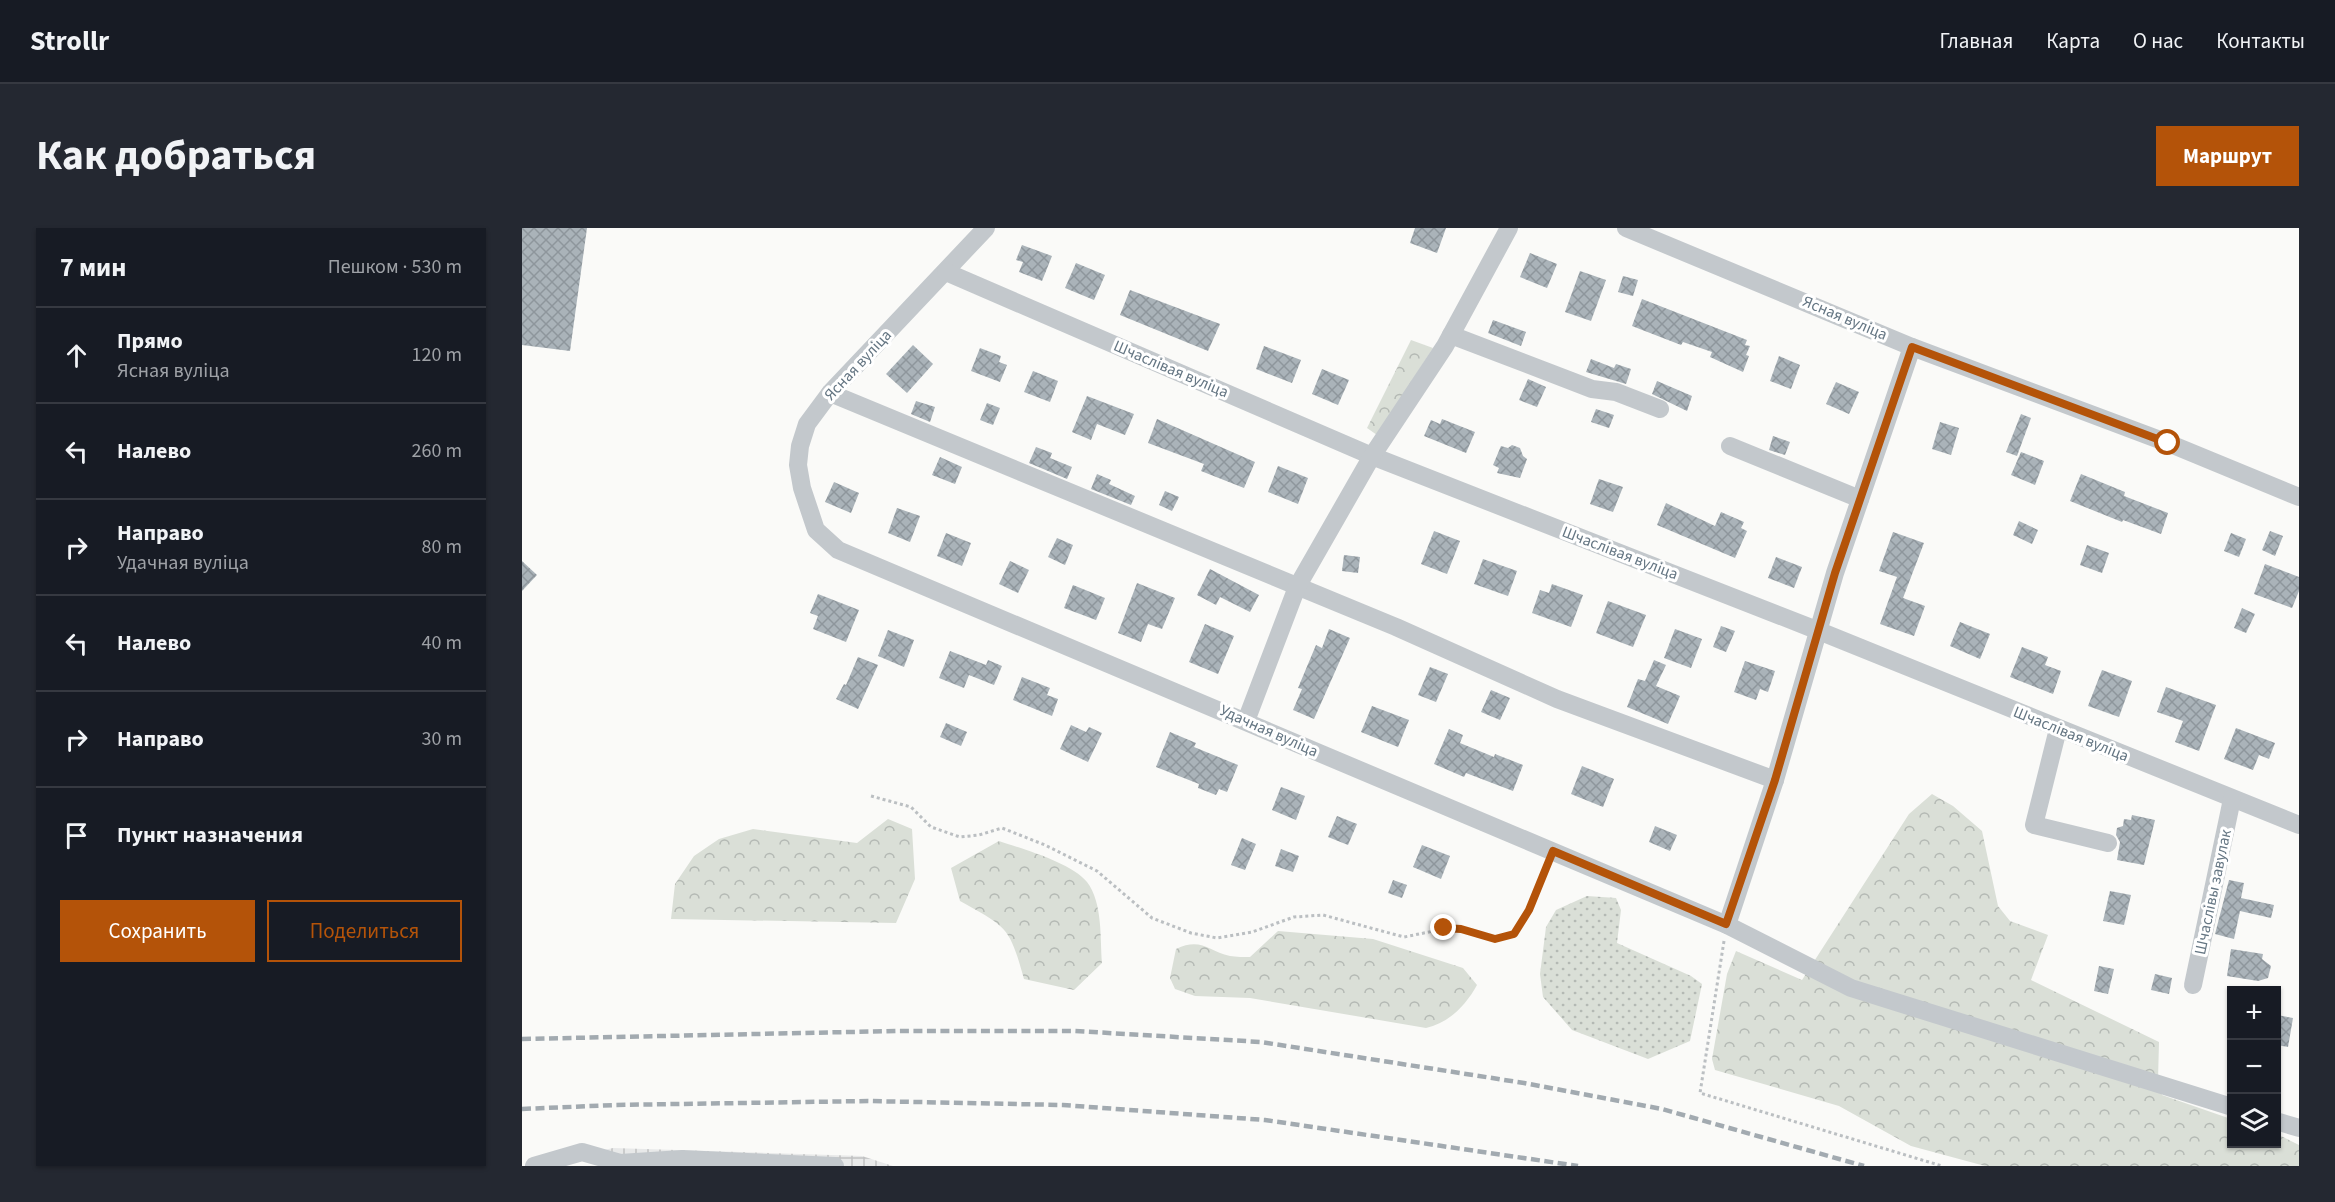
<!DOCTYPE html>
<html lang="ru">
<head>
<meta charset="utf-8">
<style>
  body { margin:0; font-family:"Source Sans 3",sans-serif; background:#242831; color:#f1f3f6 }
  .controls { position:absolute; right:18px; bottom:18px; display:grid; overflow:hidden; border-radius:0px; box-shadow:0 2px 4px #0004 }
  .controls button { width:54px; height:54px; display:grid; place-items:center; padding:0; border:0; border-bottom:2px solid #363941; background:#171b24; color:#f1f3f6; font:30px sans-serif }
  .stop { position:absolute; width:18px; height:18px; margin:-14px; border:4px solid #b45309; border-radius:50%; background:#fff }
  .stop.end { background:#b45309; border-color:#fff; box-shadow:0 2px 6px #0008 }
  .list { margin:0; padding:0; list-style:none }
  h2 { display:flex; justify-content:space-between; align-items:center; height:78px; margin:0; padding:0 24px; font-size:26px }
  h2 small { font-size:20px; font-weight:400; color:#9ea1a6 }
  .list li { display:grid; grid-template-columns:39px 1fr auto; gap:18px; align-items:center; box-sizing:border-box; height:96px; padding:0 24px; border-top:2px solid #363941 }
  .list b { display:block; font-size:22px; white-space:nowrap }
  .list p { margin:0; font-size:20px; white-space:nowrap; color:#9ea1a6 }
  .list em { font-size:20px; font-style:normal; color:#9ea1a6 }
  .actions { display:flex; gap:12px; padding:18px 24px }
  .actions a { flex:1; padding:14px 0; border:2px solid #b45309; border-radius:0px; text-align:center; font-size:21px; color:#b45309 }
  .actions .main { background:#b45309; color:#fff }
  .icon { flex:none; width:33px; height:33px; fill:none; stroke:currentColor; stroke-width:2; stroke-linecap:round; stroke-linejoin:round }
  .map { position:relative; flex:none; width:1777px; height:938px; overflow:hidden; border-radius:0px }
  header { display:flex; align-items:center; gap:36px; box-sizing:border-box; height:84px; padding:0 30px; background:#171b24; border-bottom:2px solid #363941 }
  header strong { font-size:28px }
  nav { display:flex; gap:33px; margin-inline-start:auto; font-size:21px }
  .intro { display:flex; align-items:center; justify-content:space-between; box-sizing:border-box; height:144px; padding:0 36px }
  h1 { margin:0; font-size:42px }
  .button { padding:15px 27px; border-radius:0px; background:#b45309; color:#fff; font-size:21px; font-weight:700 }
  main { display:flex; gap:36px; padding:0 36px }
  aside { flex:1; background:#171b24; border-radius:0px; box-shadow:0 2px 4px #0004 }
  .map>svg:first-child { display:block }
  .industrial { fill:url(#industrial-grid) }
  .grass { fill:url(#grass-dots) }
  .forest { fill:url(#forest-crowns) }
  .building { fill:url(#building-cross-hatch) }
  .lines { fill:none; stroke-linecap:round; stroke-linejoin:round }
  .path { stroke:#bbbfc2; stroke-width:3; stroke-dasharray:3 3; stroke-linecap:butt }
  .minor { stroke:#c3c8cc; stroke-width:18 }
  .rail { stroke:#a2aab0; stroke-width:4.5; stroke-dasharray:9 4.5; stroke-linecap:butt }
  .route { stroke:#b45309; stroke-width:8 }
  .labels { text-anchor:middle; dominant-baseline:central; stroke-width:6; stroke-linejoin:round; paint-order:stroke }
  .street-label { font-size:16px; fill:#657683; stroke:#fff }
</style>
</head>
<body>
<header>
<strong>Strollr</strong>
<nav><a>Главная</a><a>Карта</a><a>О нас</a><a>Контакты</a></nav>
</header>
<div class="intro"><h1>Как добраться</h1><a class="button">Маршрут</a></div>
<main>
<aside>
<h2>7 мин<small>Пешком · 530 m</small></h2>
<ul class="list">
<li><svg class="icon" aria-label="ahead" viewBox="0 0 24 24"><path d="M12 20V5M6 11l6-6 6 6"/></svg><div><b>Прямо</b><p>Ясная вуліца</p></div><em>120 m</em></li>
<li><svg class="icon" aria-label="left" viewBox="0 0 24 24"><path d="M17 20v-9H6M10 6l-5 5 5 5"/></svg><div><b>Налево</b></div><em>260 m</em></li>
<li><svg class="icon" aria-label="right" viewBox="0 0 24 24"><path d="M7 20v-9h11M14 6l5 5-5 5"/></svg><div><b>Направо</b><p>Удачная вуліца</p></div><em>80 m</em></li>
<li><svg class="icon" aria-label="left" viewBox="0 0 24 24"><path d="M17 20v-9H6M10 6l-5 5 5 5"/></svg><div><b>Налево</b></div><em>40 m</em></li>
<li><svg class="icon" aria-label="right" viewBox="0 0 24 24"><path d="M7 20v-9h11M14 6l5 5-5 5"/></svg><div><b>Направо</b></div><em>30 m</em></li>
<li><svg class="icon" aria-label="arrive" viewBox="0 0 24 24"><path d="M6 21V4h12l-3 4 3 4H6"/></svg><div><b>Пункт назначения</b></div></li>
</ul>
<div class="actions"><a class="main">Сохранить</a><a>Поделиться</a></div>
</aside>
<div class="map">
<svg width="1777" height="938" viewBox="0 0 1777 938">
  <defs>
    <pattern id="industrial-grid" width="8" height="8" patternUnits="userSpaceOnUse" patternTransform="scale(1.5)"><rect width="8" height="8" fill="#e8e9e9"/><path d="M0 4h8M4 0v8" fill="none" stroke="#c0c1c2"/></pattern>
    <pattern id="grass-dots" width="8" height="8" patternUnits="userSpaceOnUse" patternTransform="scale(1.5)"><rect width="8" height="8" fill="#dadfd7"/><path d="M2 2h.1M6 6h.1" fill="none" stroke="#b4b9b4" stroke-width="1.8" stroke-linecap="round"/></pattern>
    <pattern id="forest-crowns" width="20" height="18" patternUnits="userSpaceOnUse" patternTransform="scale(1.5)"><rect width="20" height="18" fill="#dadfd7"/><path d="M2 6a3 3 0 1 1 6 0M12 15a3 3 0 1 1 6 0" fill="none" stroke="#b4b9b4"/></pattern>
    <pattern id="building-cross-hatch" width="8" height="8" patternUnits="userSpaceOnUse" patternTransform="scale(1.5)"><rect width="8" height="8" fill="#aab3b9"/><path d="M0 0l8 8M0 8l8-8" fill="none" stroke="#8e969c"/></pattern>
  </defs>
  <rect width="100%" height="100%" fill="#fafaf8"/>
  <polygon class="industrial" points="91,920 340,928 371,938 89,938 82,922"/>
  <polygon class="grass" points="1065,668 1094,670 1099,682 1095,715 1169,748 1180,756 1168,813 1126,831 1050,802 1021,769 1018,746 1024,699 1034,682"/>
  <g class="forest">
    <polygon points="889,112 911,120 855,207 845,200"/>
    <polygon points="1410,566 1431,578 1460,603 1476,678 1488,693 1526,707 1509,752 1637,814 1636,852 1640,867 1709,891 1710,916 1754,916 1755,906 1777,917 1777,938 1463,938 1389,918 1317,878 1193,842 1190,831 1205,746 1214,723 1280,752 1387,586"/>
    <polygon points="366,591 390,601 393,651 374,695 149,691 153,656 172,628 197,611 231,601 335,615"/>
    <path d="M477,613C501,621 550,635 565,654C581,675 578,711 580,735L552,762L502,751C487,698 486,700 438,673L429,640Z"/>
    <path d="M756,703L851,711L941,740L955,757C944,777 927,795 904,800L728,770L673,768L653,761L648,750L654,721C679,709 686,723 708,728C714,729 722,729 728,729Z"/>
  </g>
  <g class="building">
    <polygon points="0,0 65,0 48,123 0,117"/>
    <polygon points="893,0 924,0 915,25 888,15"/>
    <polygon points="500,17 530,28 520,53 497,44 501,34 494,32"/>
    <polygon points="1008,25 1035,36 1025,60 998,49"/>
    <polygon points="554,35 583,47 572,72 543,60"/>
    <polygon points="1058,43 1084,52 1069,93 1043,84"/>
    <polygon points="1101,48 1116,52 1111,68 1096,64"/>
    <polygon points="608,62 698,96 686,123 598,87"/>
    <polygon points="1120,71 1225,112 1223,117 1228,118 1224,127 1227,128 1221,144 1188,129 1190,124 1161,114 1159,117 1110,98"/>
    <polygon points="971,92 1004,104 999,118 966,105"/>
    <polygon points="391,117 411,136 385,165 364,146"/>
    <polygon points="742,118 779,132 770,155 734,141"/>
    <polygon points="458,120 479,128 477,134 485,137 478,154 449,143"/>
    <polygon points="1257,128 1278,137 1269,161 1248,153"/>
    <polygon points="1069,131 1092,140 1094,136 1109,141 1104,156 1064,144"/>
    <polygon points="800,141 827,152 816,177 790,166"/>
    <polygon points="511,143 536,153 528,174 502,164"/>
    <polygon points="1006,151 1024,159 1015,179 997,172"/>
    <polygon points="1135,153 1170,168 1165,183 1130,166"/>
    <polygon points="1314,154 1337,164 1327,186 1304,176"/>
    <polygon points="565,168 612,186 603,207 575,196 569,212 550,204"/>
    <polygon points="394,173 413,179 408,194 389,186"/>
    <polygon points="465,175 478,180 471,197 458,192"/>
    <polygon points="1074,181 1092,187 1087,200 1069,194"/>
    <polygon points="1499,186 1509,190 1495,228 1484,224"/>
    <polygon points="635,191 733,234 722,260 679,243 682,236 626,215"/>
    <polygon points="920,191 953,204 944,225 902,208 909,192 918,196"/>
    <polygon points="1418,194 1437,200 1429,227 1410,221"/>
    <polygon points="1251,208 1268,214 1263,227 1247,222"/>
    <polygon points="990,217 998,220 1001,228 1005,231 998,250 975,245 977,240 971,237 979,218 986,220"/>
    <polygon points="514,219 530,225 528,230 550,239 545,251 507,235"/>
    <polygon points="1499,224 1522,233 1513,257 1489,247"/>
    <polygon points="418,229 440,239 433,256 410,247"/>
    <polygon points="756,238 786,250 776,276 746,264"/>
    <polygon points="575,246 589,252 587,256 613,268 609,277 569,261"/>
    <polygon points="1559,246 1603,264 1602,268 1646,285 1639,306 1601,292 1600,294 1548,273"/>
    <polygon points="1077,251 1101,259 1091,284 1068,276"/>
    <polygon points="312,254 337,265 329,285 303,274"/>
    <polygon points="643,263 657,269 650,283 637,277"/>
    <polygon points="1144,275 1193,298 1199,284 1222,294 1219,300 1225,303 1213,330 1135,297"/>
    <polygon points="375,280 398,288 388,314 366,305"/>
    <polygon points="1497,293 1516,302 1510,316 1491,307"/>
    <polygon points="912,303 938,313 925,346 899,336"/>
    <polygon points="1748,303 1761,308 1753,328 1740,322"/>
    <polygon points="1371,304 1402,315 1381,370 1403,378 1392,408 1358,396 1375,349 1357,343"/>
    <polygon points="424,305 449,315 440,338 415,328"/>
    <polygon points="1709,305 1724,311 1717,329 1702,323"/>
    <polygon points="535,310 551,317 543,337 526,329"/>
    <polygon points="1565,317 1587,325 1580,345 1558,337"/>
    <polygon points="822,327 838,329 836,345 820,343"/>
    <polygon points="1254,329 1280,339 1272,360 1246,350"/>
    <polygon points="961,331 995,343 986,368 952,356"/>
    <polygon points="0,333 15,347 0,363"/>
    <polygon points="488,333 507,342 496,365 477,356"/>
    <polygon points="1743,336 1777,349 1777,363 1770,380 1732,366"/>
    <polygon points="688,341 737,367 728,384 698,369 694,377 675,367"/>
    <polygon points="615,355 653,370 640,401 626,396 619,414 596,405"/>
    <polygon points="1030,356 1061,367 1049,399 1010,385 1018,362 1027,365"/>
    <polygon points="551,357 583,370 574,392 542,380"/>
    <polygon points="296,366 337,382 324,414 291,401 296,388 288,385"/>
    <polygon points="1086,373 1124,387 1111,419 1074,405"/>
    <polygon points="1720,380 1733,386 1724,405 1712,400"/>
    <polygon points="1438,394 1468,406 1458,431 1428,418"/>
    <polygon points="683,396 712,408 696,446 667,434"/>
    <polygon points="1199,398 1213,403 1204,424 1191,419"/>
    <polygon points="807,401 828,410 792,491 771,482 780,461 776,460 794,417 800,420"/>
    <polygon points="1153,401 1180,411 1169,440 1142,430"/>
    <polygon points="366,402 392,412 382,439 356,428"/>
    <polygon points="1500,419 1526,429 1523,437 1539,443 1531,466 1488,449"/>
    <polygon points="428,423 464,437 466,432 480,438 472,457 447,447 442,460 417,450"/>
    <polygon points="336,429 356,437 336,481 314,471 322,456 324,457"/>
    <polygon points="1132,432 1144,437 1134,458 1158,468 1146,496 1105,479 1116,451 1123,453"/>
    <polygon points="1223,433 1253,443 1246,464 1238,461 1234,472 1212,464"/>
    <polygon points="908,439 926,446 914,474 896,467"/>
    <polygon points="1580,442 1610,453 1597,489 1566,478"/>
    <polygon points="500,449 528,460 525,467 536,471 530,488 491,472"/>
    <polygon points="1644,459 1694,477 1677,523 1653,514 1661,493 1635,484"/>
    <polygon points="969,462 988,470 978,492 959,484"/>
    <polygon points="850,478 887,492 876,519 839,504"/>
    <polygon points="424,495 445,504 439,518 418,509"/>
    <polygon points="549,497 564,504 567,499 580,505 566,534 538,521"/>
    <polygon points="1714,500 1753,515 1747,531 1737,527 1731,542 1702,531"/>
    <polygon points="927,501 941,507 938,515 972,529 973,526 1001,537 991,563 944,545 942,549 912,536"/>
    <polygon points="648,504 674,515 672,519 716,537 705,564 697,561 694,567 676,560 677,556 634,539"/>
    <polygon points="1060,538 1092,551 1081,579 1049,566"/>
    <polygon points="759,559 783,568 774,592 750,582"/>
    <polygon points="1610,587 1633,592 1622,637 1595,632 1598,614 1594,607 1595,600 1601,598 1602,591 1609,592"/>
    <polygon points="815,588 835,596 826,617 806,609"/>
    <polygon points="1133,598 1155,607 1148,623 1127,614"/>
    <polygon points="720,610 734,616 723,642 709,637"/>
    <polygon points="900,617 928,628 919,651 891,639"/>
    <polygon points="759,621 777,628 771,644 753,638"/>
    <polygon points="871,652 885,657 880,670 866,665"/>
    <polygon points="1707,652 1722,655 1719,670 1752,677 1749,690 1718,683 1712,711 1693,706"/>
    <polygon points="1588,663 1609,667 1602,697 1581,693"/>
    <polygon points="1709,721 1741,726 1740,731 1749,738 1746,750 1736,753 1705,748"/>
    <polygon points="1577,738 1592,741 1586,766 1572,763"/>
    <polygon points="1633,746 1650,750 1647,766 1629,762"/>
    <polygon points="1755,787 1771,790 1766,819 1755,817"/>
  </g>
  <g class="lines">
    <g class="path">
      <polyline points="349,568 389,579 409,599 438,609 457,607 480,600 523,617 575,643 630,690 669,705 695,710 730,704 772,689 801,687 882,709 922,701 939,701 973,711 992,706 1007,682 1025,639"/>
      <polyline points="1202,713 1178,865 1420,938"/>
    </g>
    <g class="minor">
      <polyline points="464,0 308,165 285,196 278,218 276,237 280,260 294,302 316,322 1205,697 1329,760 1710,879"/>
      <polyline points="1104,0 1390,119 1646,215 1777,269"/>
      <polyline points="424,44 850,228 1297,403 1777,597"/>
      <polyline points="929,107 1070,161 1094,164 1138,181"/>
      <polyline points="308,165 874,399 1035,471 1253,552"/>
      <polyline points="1208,218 1338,271"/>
      <polyline points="724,493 775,359 850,228 923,118 987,0"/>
      <polyline points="1536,501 1512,597 1586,615"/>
      <polyline points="1205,697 1253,552 1313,345 1390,119"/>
      <polyline points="1671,757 1710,571"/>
      <polyline points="1754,893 1777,900"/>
      <polyline points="12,938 60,924 98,935 160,931 313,938"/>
    </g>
    <g class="rail">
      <polyline points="0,811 374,803 553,803 739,814 1002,855 1140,881 1342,938"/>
      <polyline points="0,881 93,877 346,873 541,877 743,892 1056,938"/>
    </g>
  </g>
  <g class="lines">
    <polyline class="route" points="922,700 939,701 973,711 992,706 1007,682 1031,623 1204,696 1253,552 1313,345 1390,119 1646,215"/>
  </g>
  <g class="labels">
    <g class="street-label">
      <text transform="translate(1323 90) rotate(23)">Ясная вуліца</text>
      <text transform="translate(336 137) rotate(-47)">Ясная вуліца</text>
      <text transform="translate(649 141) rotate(23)">Шчаслівая вуліца</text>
      <text transform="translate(1098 325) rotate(21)">Шчаслівая вуліца</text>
      <text transform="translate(747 503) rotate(24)">Удачная вуліца</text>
      <text transform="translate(1549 506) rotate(22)">Шчаслівая вуліца</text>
      <text transform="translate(1691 664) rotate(-78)">Шчаслівы завулак</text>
    </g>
  </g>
</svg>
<div class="controls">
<button>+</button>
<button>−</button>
<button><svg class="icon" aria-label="layers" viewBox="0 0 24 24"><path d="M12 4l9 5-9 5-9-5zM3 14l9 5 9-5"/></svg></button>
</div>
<div class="stop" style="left:1646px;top:215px"></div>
<div class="stop end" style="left:922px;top:700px"></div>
</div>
</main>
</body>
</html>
